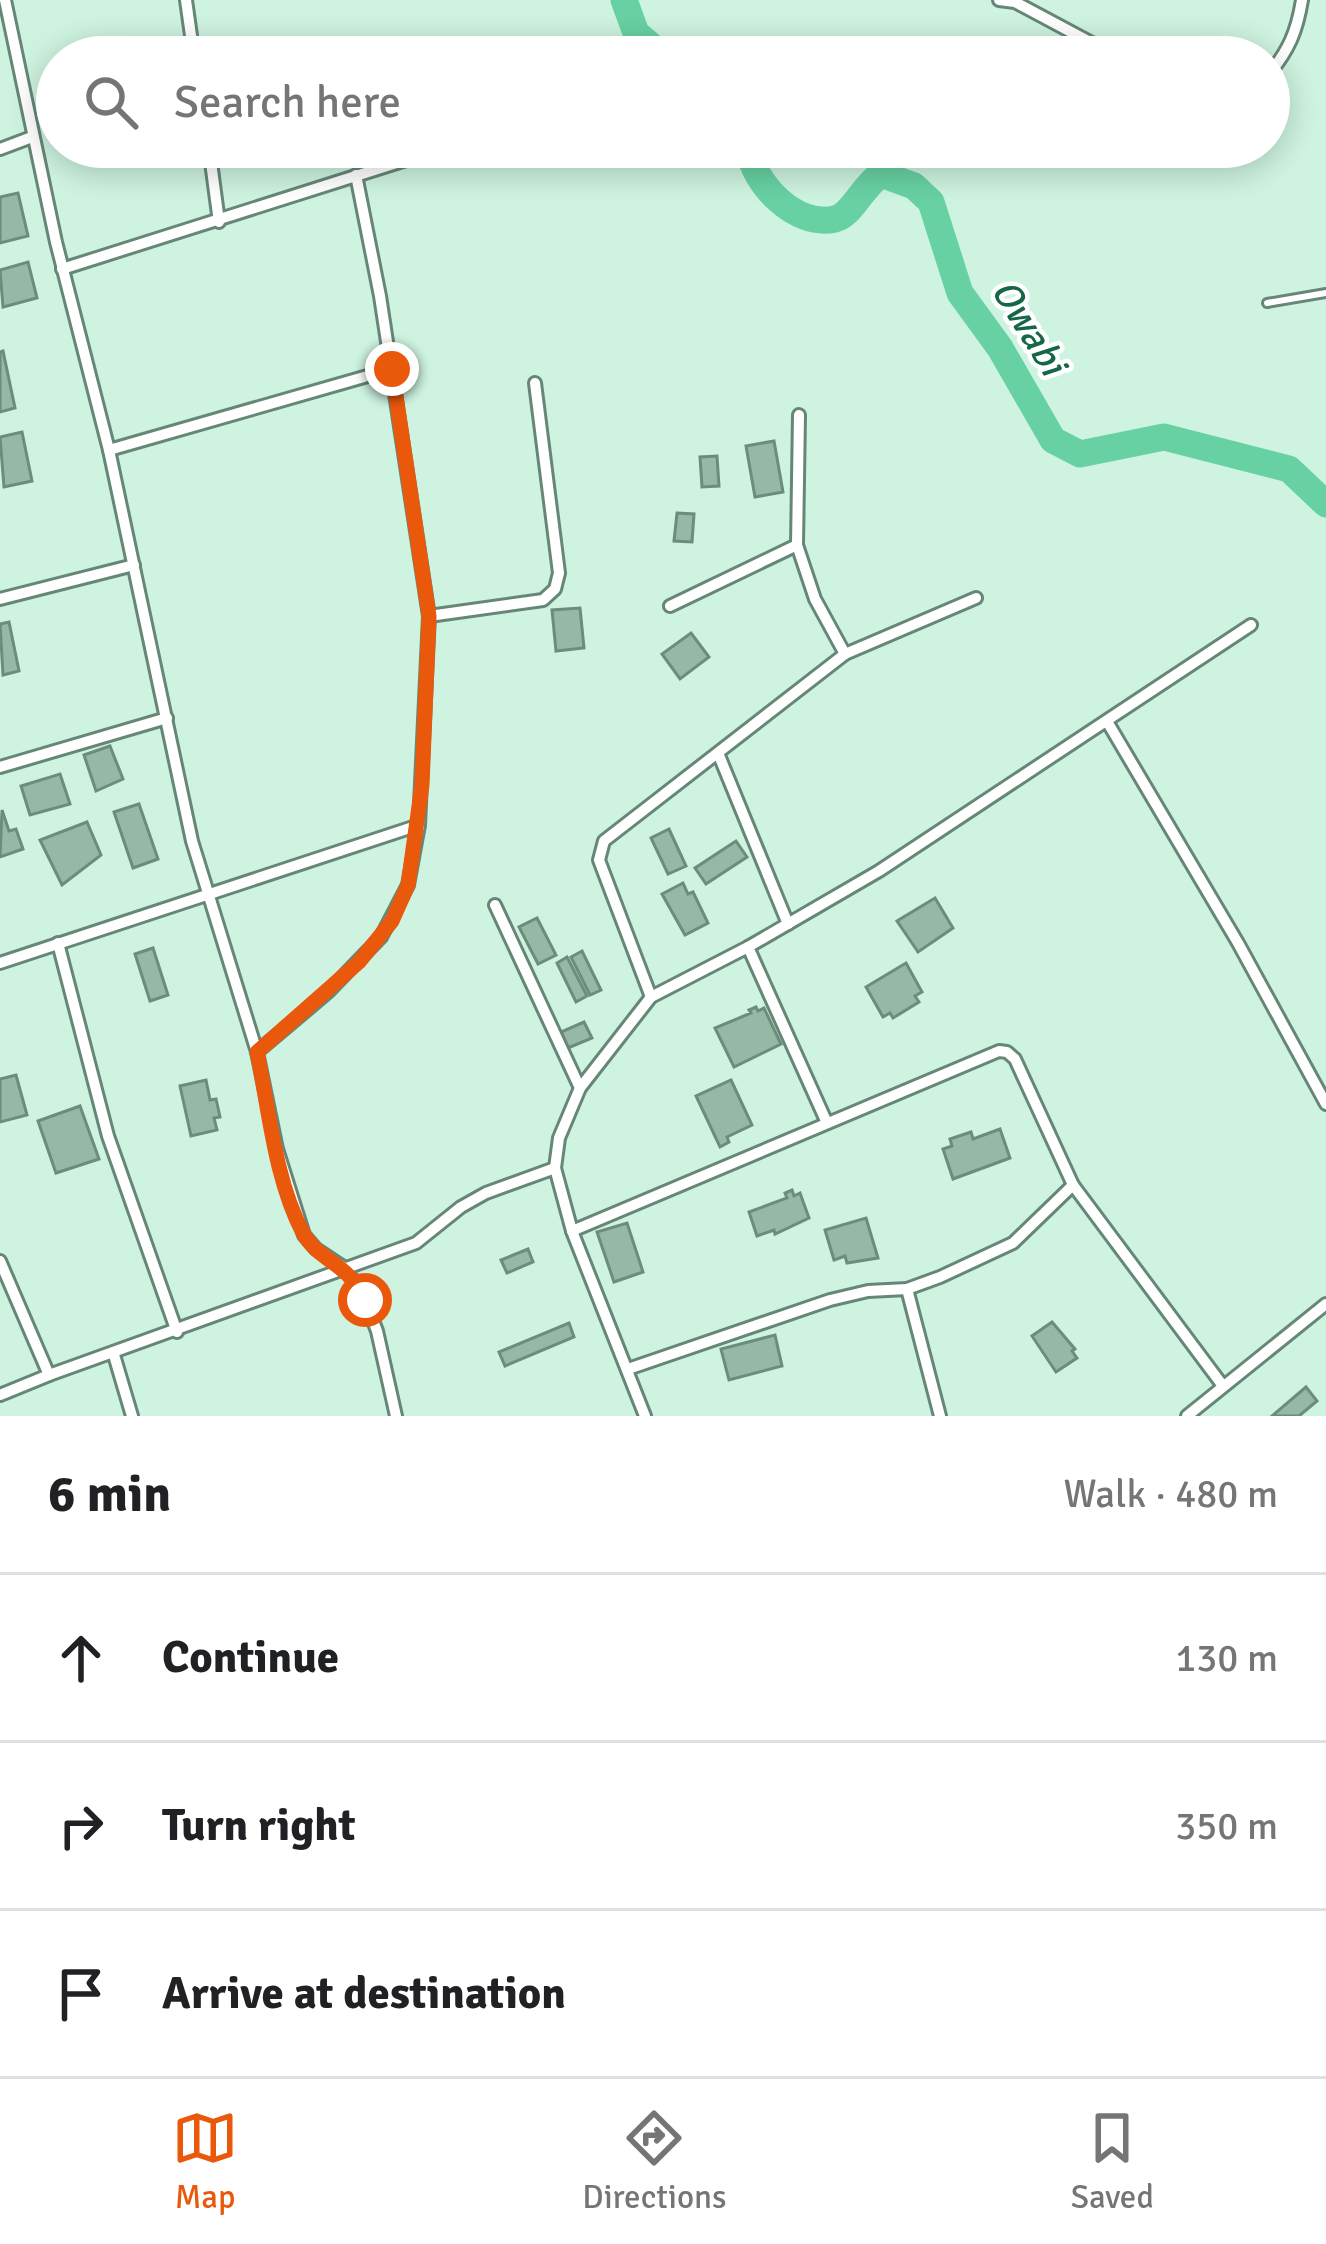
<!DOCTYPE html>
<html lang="en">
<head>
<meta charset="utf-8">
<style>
  body { margin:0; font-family:Signika,sans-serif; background:#f2f2f2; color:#202124 }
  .stop { position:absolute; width:36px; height:36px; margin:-27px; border:9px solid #ea580c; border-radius:50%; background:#fff }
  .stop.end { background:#ea580c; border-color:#fff; box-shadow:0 3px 12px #0008 }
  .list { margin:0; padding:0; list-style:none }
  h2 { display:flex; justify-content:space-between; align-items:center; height:156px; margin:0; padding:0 48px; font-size:51px }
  h2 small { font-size:39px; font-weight:400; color:#757577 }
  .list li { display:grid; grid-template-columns:78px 1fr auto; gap:36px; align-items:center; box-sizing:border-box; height:168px; padding:0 48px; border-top:3px solid #e0e0e0 }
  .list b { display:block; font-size:45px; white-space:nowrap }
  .list em { font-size:39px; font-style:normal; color:#757577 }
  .icon { flex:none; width:66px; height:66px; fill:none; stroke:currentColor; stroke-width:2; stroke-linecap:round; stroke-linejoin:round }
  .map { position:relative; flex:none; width:1326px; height:1416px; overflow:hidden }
  .search { position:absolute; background:#fff; box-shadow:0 6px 30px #0003; left:36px; right:36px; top:36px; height:132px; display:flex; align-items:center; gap:30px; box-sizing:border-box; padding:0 42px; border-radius:66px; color:#757577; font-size:45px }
  .sheet { height:660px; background:#fff }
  nav { display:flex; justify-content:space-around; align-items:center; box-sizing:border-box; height:168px; border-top:3px solid #e0e0e0; background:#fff; font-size:33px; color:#757577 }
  nav a { display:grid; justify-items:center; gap:6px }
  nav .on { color:#ea580c }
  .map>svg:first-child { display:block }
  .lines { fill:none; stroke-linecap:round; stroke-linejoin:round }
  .river { stroke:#68d1a3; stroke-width:27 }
  .building { fill:#96b9a7; stroke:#6b8d7c; stroke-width:3 }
  .service-casing { stroke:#668777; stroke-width:12 }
  .minor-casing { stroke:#668777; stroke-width:16 }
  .service { stroke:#fff; stroke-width:6 }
  .minor { stroke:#fff; stroke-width:10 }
  .route { stroke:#ea580c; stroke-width:15 }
  .labels { text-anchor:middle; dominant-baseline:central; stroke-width:9; stroke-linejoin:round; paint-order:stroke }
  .water-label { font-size:39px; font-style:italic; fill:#166648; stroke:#fff }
</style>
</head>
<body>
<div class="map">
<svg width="1326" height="1416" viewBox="0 0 1326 1416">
  <rect width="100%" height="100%" fill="#cef3e0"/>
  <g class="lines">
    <g class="river">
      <polyline points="624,0 636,33 664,57"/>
      <path d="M748,147C753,183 795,228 835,219C852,215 862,187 881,174L914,186L931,202L960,293L1000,348L1053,440L1080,454L1164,437L1289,469L1326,504"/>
    </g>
  </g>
  <g class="building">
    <polygon points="18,193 28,236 0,243 0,197"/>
    <polygon points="28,262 37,298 3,307 0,270"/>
    <polygon points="3,351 15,408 0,412 0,352"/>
    <polygon points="22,432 32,481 4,487 0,437"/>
    <polygon points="774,441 783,492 755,497 746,446"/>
    <polygon points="717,456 719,486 702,487 700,457"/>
    <polygon points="677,513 694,514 692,542 674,541"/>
    <polygon points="580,608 584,648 556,651 552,610"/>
    <polygon points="9,622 19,671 3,675 0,624"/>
    <polygon points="691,633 709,657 680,679 662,654"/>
    <polygon points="110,746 123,779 96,791 84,755"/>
    <polygon points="60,774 70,804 30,815 21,786"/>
    <polygon points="139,804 158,859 133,868 114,812"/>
    <polygon points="2,810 9,831 16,829 23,849 0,857"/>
    <polygon points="87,822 101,855 62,885 40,840"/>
    <polygon points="669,829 686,866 668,874 651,838"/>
    <polygon points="736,841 747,857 706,884 695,868"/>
    <polygon points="683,883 688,894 693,892 708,923 685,935 662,894"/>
    <polygon points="935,898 953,928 918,952 897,921"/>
    <polygon points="537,918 556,955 538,964 519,927"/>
    <polygon points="153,948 168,995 150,1001 135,954"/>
    <polygon points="582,951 601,990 590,995 571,957"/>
    <polygon points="567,957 587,996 576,1002 557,963"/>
    <polygon points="906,963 922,992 915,996 919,1002 893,1018 890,1013 883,1017 866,987"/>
    <polygon points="756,1007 758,1011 764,1008 781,1044 734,1067 715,1028 751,1013 749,1010"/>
    <polygon points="584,1022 592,1038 568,1048 561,1032"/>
    <polygon points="16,1075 27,1115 0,1122 0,1079"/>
    <polygon points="206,1080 210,1100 216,1099 220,1117 214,1118 217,1130 191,1136 180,1086"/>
    <polygon points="731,1080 752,1125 727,1137 729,1142 720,1147 696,1096"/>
    <polygon points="80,1106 99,1159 56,1173 38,1121"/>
    <polygon points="1000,1129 1010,1158 953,1179 943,1149 952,1146 950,1139 971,1132 973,1139"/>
    <polygon points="792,1190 794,1196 800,1193 809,1218 775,1234 774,1230 757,1236 749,1212 787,1198 785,1193"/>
    <polygon points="866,1218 878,1258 847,1263 845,1256 834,1260 825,1230"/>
    <polygon points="627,1223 643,1272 614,1282 597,1232"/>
    <polygon points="528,1249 533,1262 507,1273 501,1260"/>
    <polygon points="1052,1322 1075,1349 1072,1351 1077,1358 1056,1372 1032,1336"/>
    <polygon points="569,1323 574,1337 505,1366 499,1352"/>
    <polygon points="775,1335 782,1366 729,1380 721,1349"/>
    <polygon points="1306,1387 1317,1401 1299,1416 1272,1416"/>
  </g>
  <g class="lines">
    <g class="service-casing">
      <polyline id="service" points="1267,303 1326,293"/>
    </g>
    <g class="minor-casing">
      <g id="minor">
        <polyline points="5,0 56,242 109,450 192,841 257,1052 277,1149 304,1235 316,1249 346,1269 365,1300 377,1331 396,1416"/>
        <polyline points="186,0 194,57"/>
        <polyline points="999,0 1015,2 1118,57"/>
        <path d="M1269,74C1289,50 1297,31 1302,0"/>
        <polyline points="209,147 219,222"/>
        <polyline points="0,149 32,137"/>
        <polyline points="62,269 447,147"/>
        <polyline points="799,415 797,545 815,599 845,654"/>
        <polyline points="109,450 392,369"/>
        <polyline points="0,599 134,565"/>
        <polyline points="670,606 797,545"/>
        <polyline points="429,616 543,600 555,589 559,573 535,383"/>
        <polyline points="1108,723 1238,943 1326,1104"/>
        <polyline points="718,753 788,924"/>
        <polyline points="0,767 167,718"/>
        <polyline points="495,905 580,1088"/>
        <polyline points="58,943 108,1136 177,1332"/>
        <polyline points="748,947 827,1123"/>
        <polyline points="0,963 419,825"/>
        <polyline points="651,997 599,860 604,841 845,654 976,598"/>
        <polyline points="257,1052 328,992 381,937 408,885 419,825 429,616 380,296 356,175"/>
        <polyline points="572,1231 999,1051 1007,1052 1015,1059 1073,1185 1223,1386"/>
        <polyline points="0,1261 49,1375 416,1243 461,1207 486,1193 555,1168"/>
        <polyline points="907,1289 940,1416"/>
        <polyline points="114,1355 132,1416"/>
        <polyline points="628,1369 830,1300 868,1291 907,1289 940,1277 1013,1243 1073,1185"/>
        <polyline points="0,1395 49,1375"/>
        <polyline points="645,1416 572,1231 555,1168 559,1138 580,1088 651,997 748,947 879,871 1251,625"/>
        <polyline points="1187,1416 1326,1304"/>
      </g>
    </g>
    <use href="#service" class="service"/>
    <use href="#minor" class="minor"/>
  </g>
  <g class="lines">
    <path class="route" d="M365,1300C347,1261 320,1263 303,1233C275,1180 269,1110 257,1052L359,962L392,921L408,885L422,785L429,616L392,369"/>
  </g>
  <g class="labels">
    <g class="water-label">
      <text transform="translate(1029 327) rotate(58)">Owabi</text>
    </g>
  </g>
</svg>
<div class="stop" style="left:365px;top:1300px"></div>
<div class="stop end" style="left:392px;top:369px"></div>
<div class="search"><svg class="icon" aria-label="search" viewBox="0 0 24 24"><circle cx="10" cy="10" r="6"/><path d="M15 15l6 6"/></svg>Search here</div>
</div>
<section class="sheet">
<h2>6 min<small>Walk · 480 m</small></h2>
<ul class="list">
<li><svg class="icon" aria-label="ahead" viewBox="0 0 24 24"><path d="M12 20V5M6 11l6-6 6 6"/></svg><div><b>Continue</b></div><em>130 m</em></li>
<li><svg class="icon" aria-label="right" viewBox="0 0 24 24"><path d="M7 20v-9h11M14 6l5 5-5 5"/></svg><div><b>Turn right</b></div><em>350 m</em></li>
<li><svg class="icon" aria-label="arrive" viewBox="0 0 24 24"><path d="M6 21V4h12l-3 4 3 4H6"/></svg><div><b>Arrive at destination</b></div></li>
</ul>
</section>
<nav>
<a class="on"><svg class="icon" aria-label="map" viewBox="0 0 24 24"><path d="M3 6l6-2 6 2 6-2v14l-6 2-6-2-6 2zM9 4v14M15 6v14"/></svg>Map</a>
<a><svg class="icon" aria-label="directions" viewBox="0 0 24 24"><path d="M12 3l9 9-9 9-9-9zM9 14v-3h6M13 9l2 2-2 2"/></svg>Directions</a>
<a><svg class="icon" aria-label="saved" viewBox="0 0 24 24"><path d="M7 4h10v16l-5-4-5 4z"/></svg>Saved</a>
</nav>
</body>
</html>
